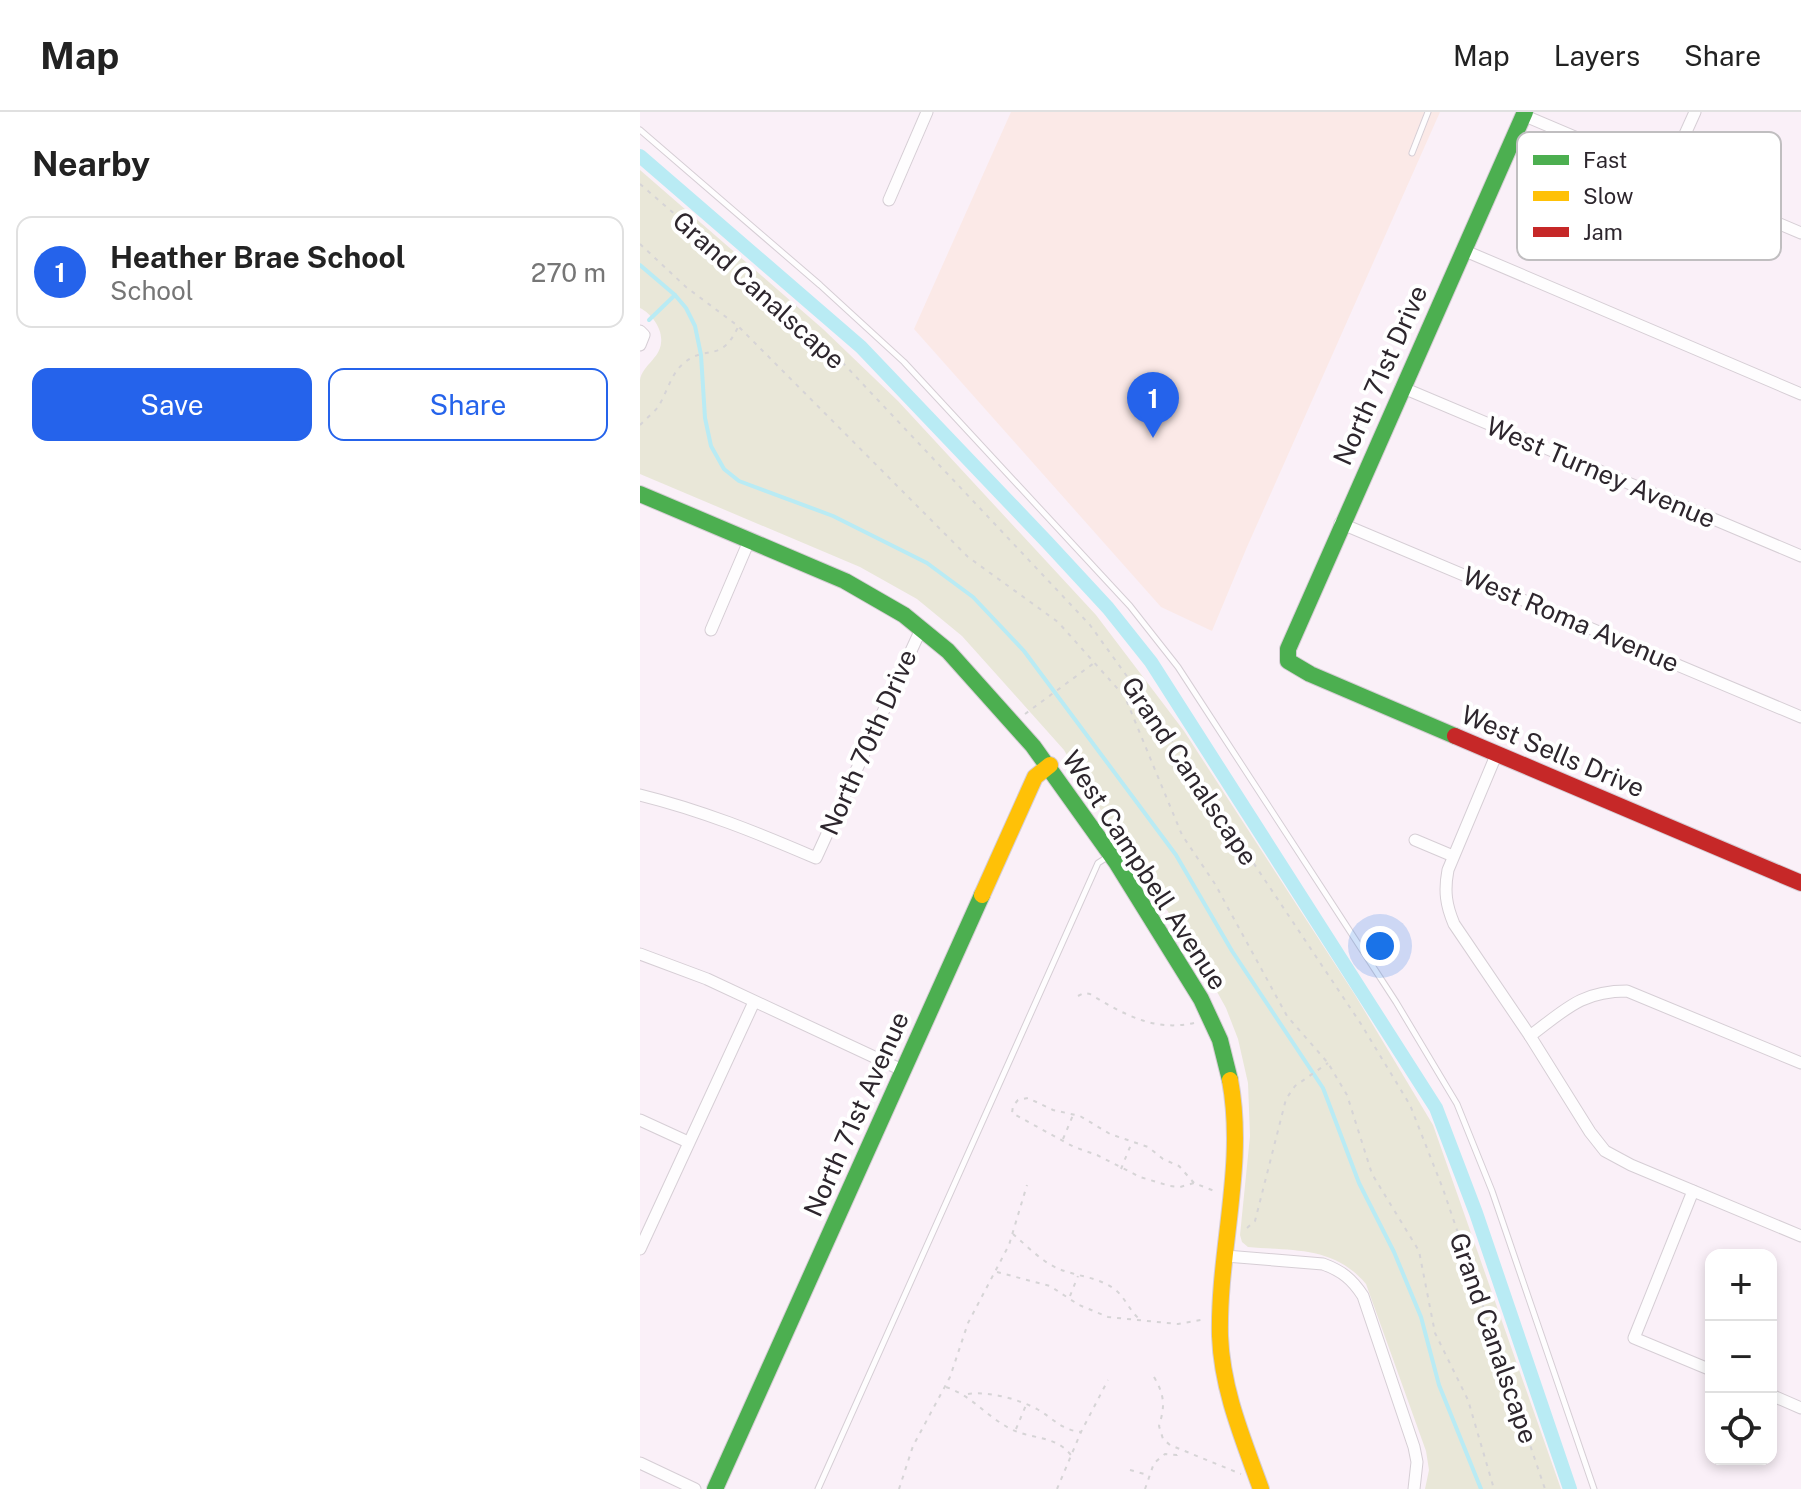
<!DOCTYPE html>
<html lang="en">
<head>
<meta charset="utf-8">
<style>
  body { margin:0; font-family:"Public Sans",sans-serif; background:#f2f2f2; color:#222 }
  .controls { position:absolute; right:24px; bottom:24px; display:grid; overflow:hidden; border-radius:16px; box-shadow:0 4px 12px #0003 }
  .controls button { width:72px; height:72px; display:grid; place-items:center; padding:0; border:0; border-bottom:2px solid #e0e0e0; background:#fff; color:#222; font:40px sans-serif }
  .you { position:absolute; left:740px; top:834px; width:28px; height:28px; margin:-20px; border:6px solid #fff; border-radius:50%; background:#1a73e8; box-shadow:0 0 0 12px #1a73e833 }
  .badge { display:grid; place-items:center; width:52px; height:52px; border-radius:50%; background:#2563eb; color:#fff; font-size:26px; font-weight:700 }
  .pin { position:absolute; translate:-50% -66px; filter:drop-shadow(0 2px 4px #0008) }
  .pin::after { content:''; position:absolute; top:42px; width:28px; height:24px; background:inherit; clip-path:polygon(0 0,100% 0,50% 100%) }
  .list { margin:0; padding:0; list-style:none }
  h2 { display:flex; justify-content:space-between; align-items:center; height:104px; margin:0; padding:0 32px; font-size:34px }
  h2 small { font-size:26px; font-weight:400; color:#767676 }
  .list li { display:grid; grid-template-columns:52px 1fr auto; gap:24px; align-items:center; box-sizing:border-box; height:112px; margin:0 16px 16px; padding:0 16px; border:2px solid #e0e0e0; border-radius:16px }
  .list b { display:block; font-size:30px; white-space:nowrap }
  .list p { margin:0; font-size:26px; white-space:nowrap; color:#767676 }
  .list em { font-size:26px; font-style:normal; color:#767676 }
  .actions { display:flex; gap:16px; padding:24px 32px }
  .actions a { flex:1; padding:18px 0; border:2px solid #2563eb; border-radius:16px; text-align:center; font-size:28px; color:#2563eb }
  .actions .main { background:#2563eb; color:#fff }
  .icon { flex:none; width:44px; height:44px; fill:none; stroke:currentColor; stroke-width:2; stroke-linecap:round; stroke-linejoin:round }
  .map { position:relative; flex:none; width:1161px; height:1377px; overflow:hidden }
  header { display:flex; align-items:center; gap:48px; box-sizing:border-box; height:112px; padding:0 40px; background:#fff; border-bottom:2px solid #e0e0e0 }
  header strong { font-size:38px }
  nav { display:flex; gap:44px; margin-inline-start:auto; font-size:28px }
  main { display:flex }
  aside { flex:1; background:#fff }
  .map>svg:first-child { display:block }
  .education { fill:#fbe9e7 }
  .green { fill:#e9e7d8 }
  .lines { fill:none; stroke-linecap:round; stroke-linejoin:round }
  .stream { stroke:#b9ebf4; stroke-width:4 }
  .canal { stroke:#b9ebf4; stroke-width:14 }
  .lane-casing { stroke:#d6ced5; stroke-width:7 }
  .street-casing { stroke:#d6ced5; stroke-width:13 }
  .fast-casing { stroke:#d6ced5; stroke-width:18 }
  .slow-casing { stroke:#d6ced5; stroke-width:18 }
  .jam-casing { stroke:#d6ced5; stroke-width:18 }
  .path { stroke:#d6d4d6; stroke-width:2; stroke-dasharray:4 6; stroke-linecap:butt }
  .lane { stroke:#fefdfe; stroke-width:5 }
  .street { stroke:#fefdfe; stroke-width:11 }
  .fast { stroke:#4caf50; stroke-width:16 }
  .slow { stroke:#ffc107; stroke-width:16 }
  .jam { stroke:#c62828; stroke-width:16 }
  .labels { text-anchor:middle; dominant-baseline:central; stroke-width:8; stroke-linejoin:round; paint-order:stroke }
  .street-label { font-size:26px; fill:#2d262d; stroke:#fff }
  .key { fill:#fff; stroke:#c0bec0; stroke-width:2 }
  .key-label { font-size:22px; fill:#2d262d }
</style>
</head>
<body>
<header>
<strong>Map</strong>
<nav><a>Map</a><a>Layers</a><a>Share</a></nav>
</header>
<main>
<aside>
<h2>Nearby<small></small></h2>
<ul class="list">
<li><span class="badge">1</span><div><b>Heather Brae School</b><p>School</p></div><em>270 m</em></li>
</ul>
<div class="actions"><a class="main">Save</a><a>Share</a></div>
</aside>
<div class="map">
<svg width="1161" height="1377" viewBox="0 0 1161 1377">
  <rect width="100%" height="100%" fill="#faf0f8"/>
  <polygon class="education" points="371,0 800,0 607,435 572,519 521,495 274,217"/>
  <path class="green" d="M0,58L183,217L258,289L456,503L544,619L715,883L793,1013L921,1377H785L789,1358L786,1339L726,1172C694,1134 654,1139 608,1135L602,1130L600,1123L610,1024L608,971L598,927L586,896L556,842L443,671L424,638L322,524L277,487L220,455L0,362C0,333 0,297 0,268C2,254 20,246 21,231C23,217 12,202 0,196Z"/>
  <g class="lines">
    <g class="stream">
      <polyline points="0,153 35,183 46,196 55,214 61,243 65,306 71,334 84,357 99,369 193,404 287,451 333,485 384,539 536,743 592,839 683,976 719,1071 754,1140 781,1205 799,1273 841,1377"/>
      <polyline points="9,208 35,183"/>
    </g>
    <polyline class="canal" points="0,44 221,235 407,430 468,496 511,550 796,996 836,1101 930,1377"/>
    <g class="lane-casing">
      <g id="lane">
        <polyline points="0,18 180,173 264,250 490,494 538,555 756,890 817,992 852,1079 954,1377"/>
        <polyline points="772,41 788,0"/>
        <polyline points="178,1377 458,751 469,744"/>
      </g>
    </g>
    <g class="street-casing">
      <g id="street">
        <polyline points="883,3 1161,121"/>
        <polyline points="1027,62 1055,0"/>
        <polyline points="249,88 287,0"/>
        <polyline points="823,138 1161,282"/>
        <polyline points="0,219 4,223 0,233"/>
        <polyline points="761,275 1161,444"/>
        <polyline points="700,411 1161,605"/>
        <polyline points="71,518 109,429"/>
        <path d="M857,641L808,758C804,779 806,793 814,812L890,924L950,1020L965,1039L991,1053L1161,1124"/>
        <path d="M0,683C61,698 118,721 176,746L282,515"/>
        <polyline points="775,728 813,744"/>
        <polyline points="0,842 67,867 262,958"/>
        <path d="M890,924C925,898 941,879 987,879L1161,951"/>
        <polyline points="0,1008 48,1030"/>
        <polyline points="1053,1079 994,1226 1071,1258"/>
        <polyline points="0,1137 114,890"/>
        <path d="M586,1144L683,1152C702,1159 712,1167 723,1184L774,1335L777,1350L774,1377"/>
        <polyline points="1131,1283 1161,1296"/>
        <polyline points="0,1351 55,1377"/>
      </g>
    </g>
    <g class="fast-casing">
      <g id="fast">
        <polyline points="0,382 205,469 264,503 308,539 393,634 476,750 561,887 580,928 590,968"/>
        <polyline points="815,624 670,562 648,549 648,537 885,0"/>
        <polyline points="75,1377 342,783"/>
      </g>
    </g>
    <g class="slow-casing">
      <g id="slow">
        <polyline points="342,783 395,665 410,653"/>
        <path d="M590,968C606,1054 578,1138 580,1224C582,1278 603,1327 621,1377"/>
      </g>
    </g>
    <g class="jam-casing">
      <polyline id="jam" points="815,624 1161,771"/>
    </g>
    <g class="path">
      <polyline points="0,72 186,233 450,513 512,599 721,912 770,993 803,1077 905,1377"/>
      <polyline points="0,132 46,175 98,214 328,445 418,510 485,585 542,723 575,772 647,904 688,951 707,983 732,1062 779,1139 795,1221 828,1288 854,1377"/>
      <path d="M0,313C6,307 13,301 18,295C27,281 31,261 44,251C66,232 81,252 98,215"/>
      <polyline points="385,602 454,551"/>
      <path d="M438,884L444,881L450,882C483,902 514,920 554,911"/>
      <polyline points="423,1027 433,1003"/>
      <polyline points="481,1057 492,1030"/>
      <polyline points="554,1071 539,1054 523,1047 508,1035 470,1022 440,1004 413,998 388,986 378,988 373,994 372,1001 434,1035 457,1043 500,1065 530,1074 540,1075 554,1071 577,1080"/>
      <polyline points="607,1116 615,1109 646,987 655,974 688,951"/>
      <path d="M373,1122C387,1134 402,1150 419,1157C436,1164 457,1165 473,1176C486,1185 489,1200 502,1209"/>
      <polyline points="357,1160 410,1174 439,1193 468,1205 538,1212 566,1207"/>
      <polyline points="430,1184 438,1164"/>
      <path d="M514,1265C525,1284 525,1294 519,1314L523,1327L530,1333L601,1362"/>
      <path d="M306,1275C332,1284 345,1303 369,1316C390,1328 414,1322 431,1343"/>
      <path d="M328,1282C349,1279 378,1287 397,1297C413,1306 421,1318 441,1320"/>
      <polyline points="376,1317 386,1293"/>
      <polyline points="490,1358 508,1363"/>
      <polyline points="259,1377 273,1334 310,1265 328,1211 369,1133 387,1073"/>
      <polyline points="417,1377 441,1320 468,1268"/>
      <polyline points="505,1377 514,1351 525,1342 537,1343 539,1338"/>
    </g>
    <use href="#lane" class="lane"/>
    <use href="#street" class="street"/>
    <use href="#fast" class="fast"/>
    <use href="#slow" class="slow"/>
    <use href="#jam" class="jam"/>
  </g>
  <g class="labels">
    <g class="street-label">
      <text transform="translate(119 178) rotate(42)">Grand Canalscape</text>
      <text transform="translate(740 263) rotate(-66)">North 71st Drive</text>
      <text transform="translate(961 360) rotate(23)">West Turney Avenue</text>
      <text transform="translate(931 507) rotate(23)">West Roma Avenue</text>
      <text transform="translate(228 630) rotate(-66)">North 70th Drive</text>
      <text transform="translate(913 639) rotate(23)">West Sells Drive</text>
      <text transform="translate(550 659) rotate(56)">Grand Canalscape</text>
      <text transform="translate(505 758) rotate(57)">West Campbell Avenue</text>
      <text transform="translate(216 1002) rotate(-66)">North 71st Avenue</text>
      <text transform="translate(854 1226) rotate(71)">Grand Canalscape</text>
    </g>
  </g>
  <rect x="877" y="20" width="264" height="128" rx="12" class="key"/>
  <rect x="893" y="43" width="36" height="10" fill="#4caf50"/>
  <rect x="893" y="79" width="36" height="10" fill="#ffc107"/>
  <rect x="893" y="115" width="36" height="10" fill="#c62828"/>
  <g class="key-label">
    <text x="943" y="56">Fast</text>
    <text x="943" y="92">Slow</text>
    <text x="943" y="128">Jam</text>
  </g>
</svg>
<div class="controls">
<button>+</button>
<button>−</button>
<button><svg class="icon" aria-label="locate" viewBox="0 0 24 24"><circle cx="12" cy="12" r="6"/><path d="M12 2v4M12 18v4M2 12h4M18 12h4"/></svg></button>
</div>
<div class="you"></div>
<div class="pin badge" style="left:513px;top:326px">1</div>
</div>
</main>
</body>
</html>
